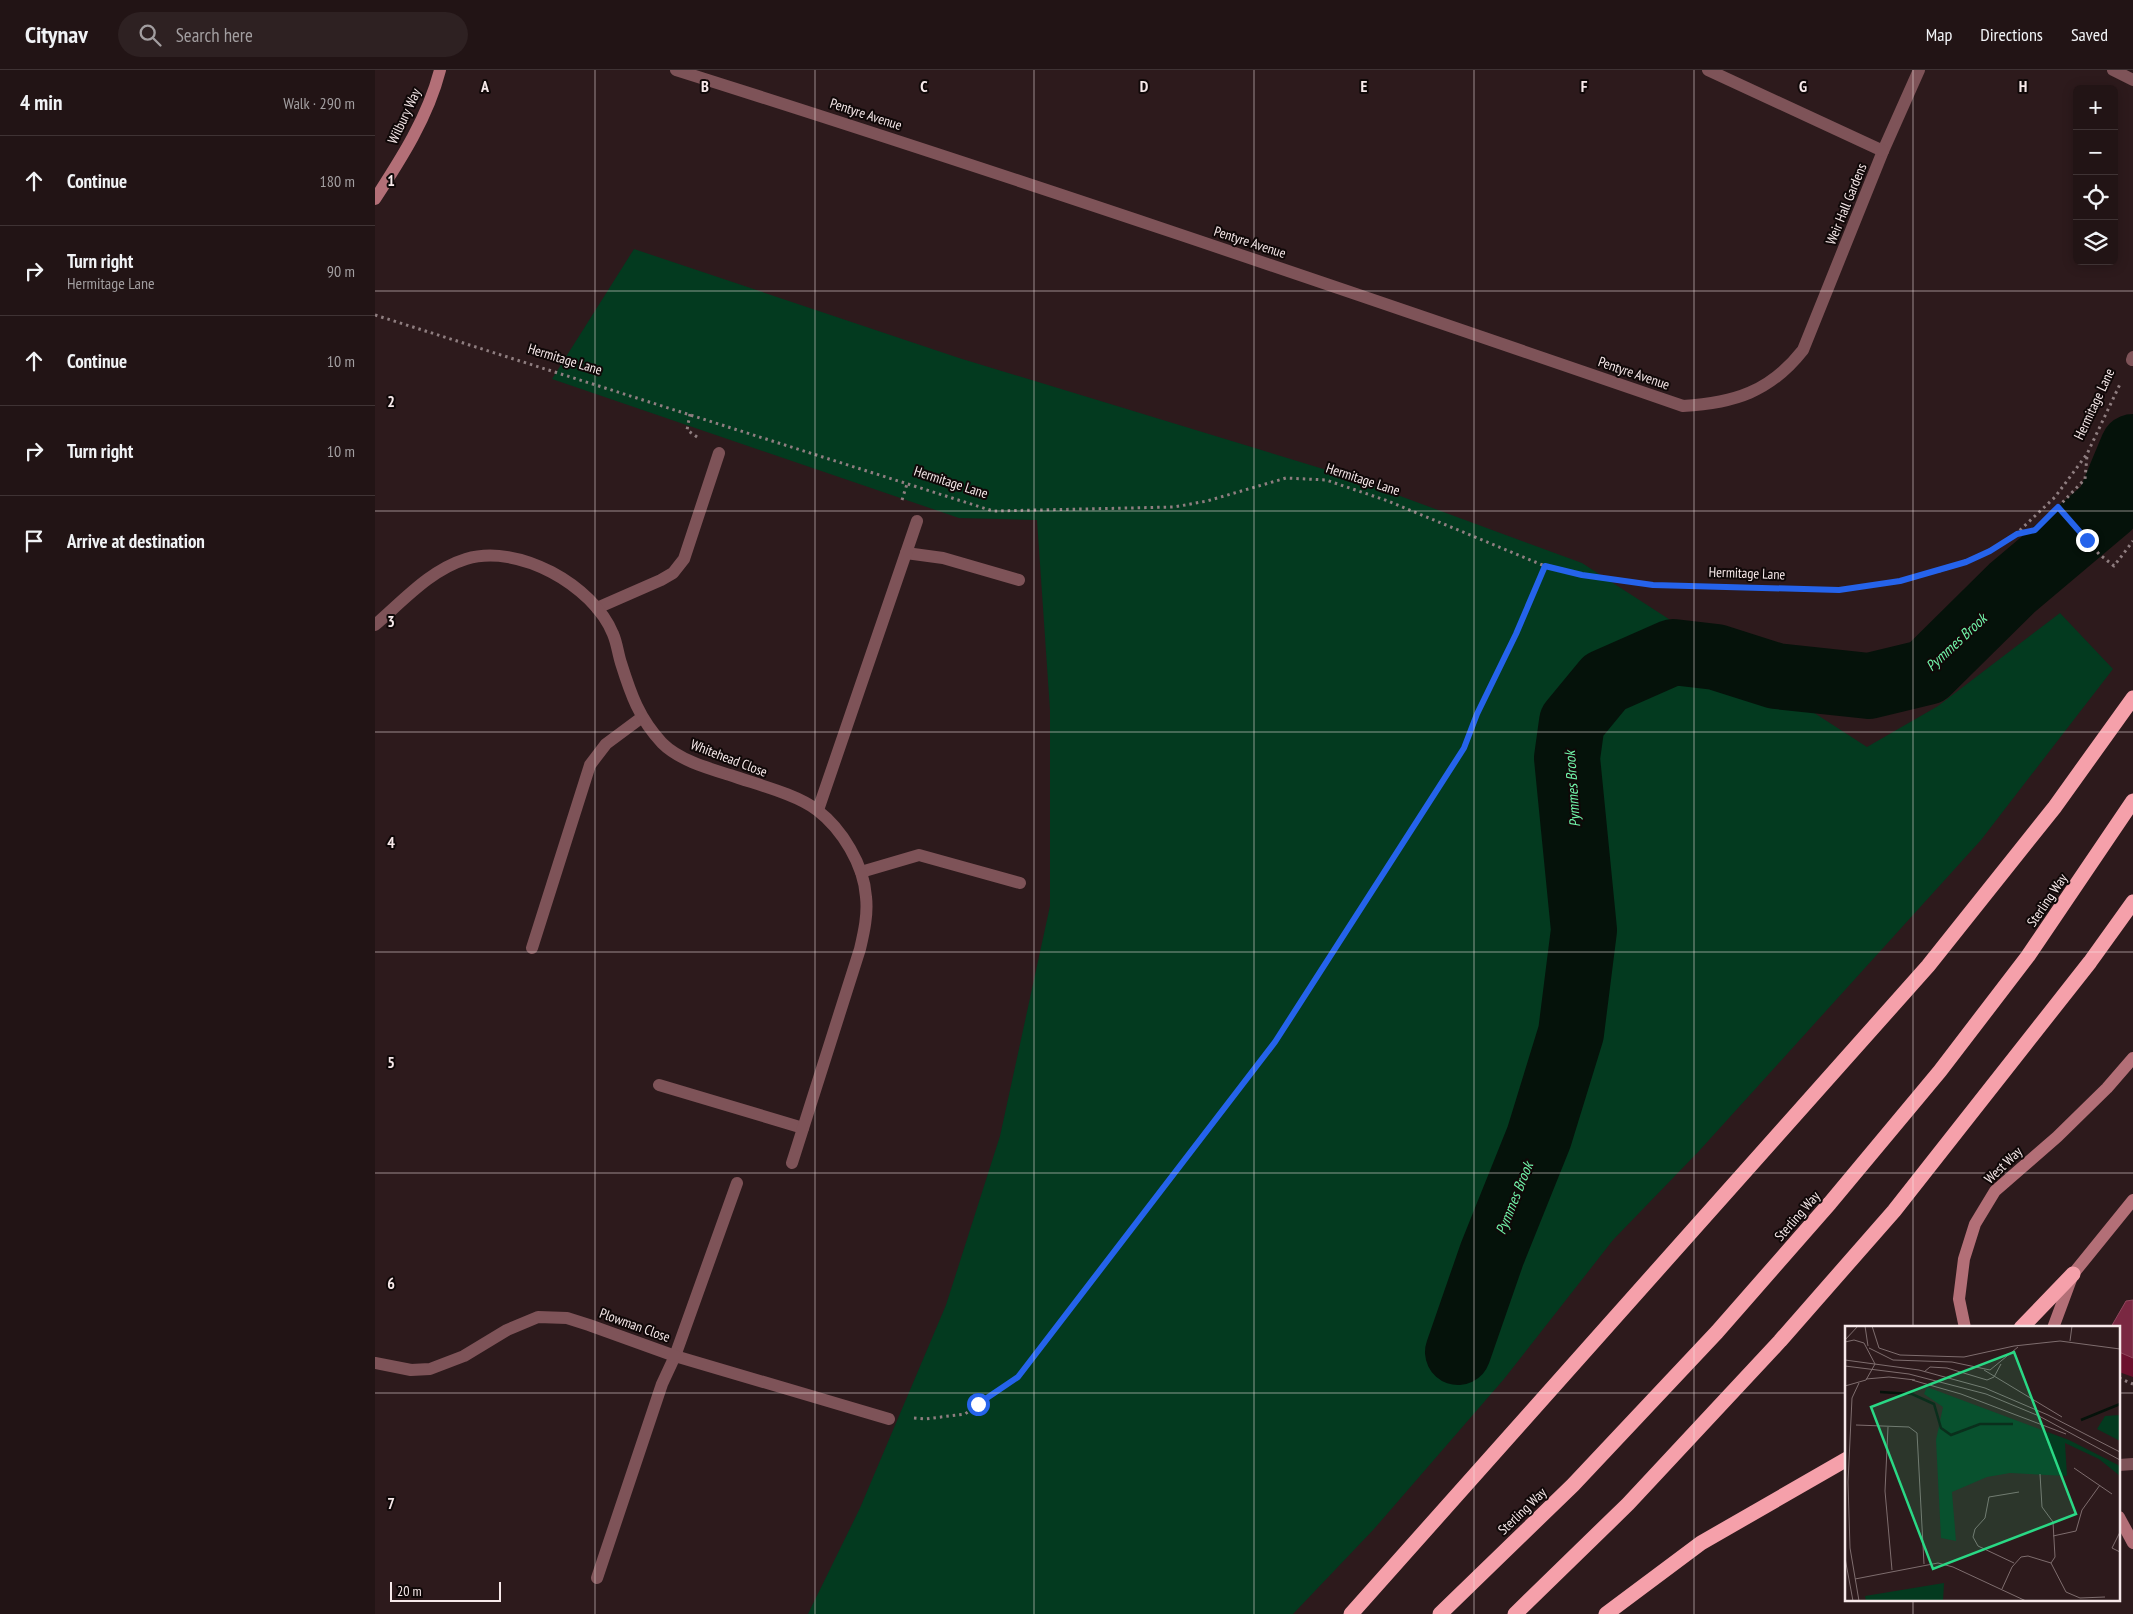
<!DOCTYPE html>
<html lang="en">
<head>
<meta charset="utf-8">
<style>
  body { margin:0; font-family:"PT Sans Narrow",sans-serif; background:#2e2122; color:#f1f3f6 }
  .controls { position:absolute; right:15px; top:15px; display:grid; overflow:hidden; border-radius:8px; box-shadow:0 2px 12px #0003 }
  .controls button { width:45px; height:45px; display:grid; place-items:center; padding:0; border:0; border-bottom:1px solid #3f3334; background:#221415; color:#f1f3f6; font:25px sans-serif }
  .scale { position:absolute; left:15px; bottom:12px; width:111px; box-sizing:border-box; padding-left:5px; border:2px solid #f7e9ea; border-top:0; font-size:14px; line-height:18px; white-space:nowrap; color:#f7e9ea; -webkit-text-stroke:4px #100808; paint-order:stroke }
  .stop { position:absolute; width:15px; height:15px; margin:-11px; border:4px solid #2563eb; border-radius:50%; background:#fff }
  .stop.end { background:#2563eb; border-color:#fff; box-shadow:0 1px 5px #0008 }
  .list { margin:0; padding:0; list-style:none }
  h2 { display:flex; justify-content:space-between; align-items:center; height:65px; margin:0; padding:0 20px; font-size:21px }
  h2 small { font-size:16px; font-weight:400; color:#a29ea0 }
  .list li { display:grid; grid-template-columns:32px 1fr auto; gap:15px; align-items:center; box-sizing:border-box; height:90px; padding:0 20px; border-top:1px solid #3f3334 }
  .list b { display:block; font-size:19px; white-space:nowrap }
  .list p { margin:0; font-size:16px; white-space:nowrap; color:#a29ea0 }
  .list em { font-size:16px; font-style:normal; color:#a29ea0 }
  .icon { flex:none; width:28px; height:28px; fill:none; stroke:currentColor; stroke-width:2; stroke-linecap:round; stroke-linejoin:round }
  .map { position:relative; flex:none; width:1758px; height:1544px; overflow:hidden }
  header { display:flex; align-items:center; gap:30px; box-sizing:border-box; height:70px; padding:0 25px; background:#221415; border-bottom:1px solid #3f3334 }
  header strong { font-size:24px }
  nav { display:flex; gap:28px; margin-inline-start:auto; font-size:18px }
  .search { width:350px; height:45px; background:#2e2122; display:flex; align-items:center; gap:12px; box-sizing:border-box; padding:0 18px; border-radius:28px; color:#a29ea0; font-size:19px }
  main { display:flex }
  aside { flex:1; background:#221415 }
  .map>svg:first-child { display:block }
  .green { fill:#033a1f }
  .lines { fill:none; stroke-linecap:round; stroke-linejoin:round }
  .river { stroke:#05120a; stroke-width:66 }
  .path { stroke:#8f7e80; stroke-width:3; stroke-dasharray:2.5 4; stroke-linecap:butt }
  .lane { stroke:#7e5358; stroke-width:12 }
  .street { stroke:#7e5358; stroke-width:12 }
  .secondary { stroke:#b36f77; stroke-width:12 }
  .highway { stroke:#f5a0aa; stroke-width:15 }
  .wall { fill:#6c102d }
  .building { fill:#7a2842; stroke:#8e465c }
  .route { stroke:#2563eb; stroke-width:6 }
  .grid { fill:none; stroke:#f7e9ea; stroke-width:1; stroke-opacity:0.55 }
  .labels { text-anchor:middle; dominant-baseline:central; stroke-width:4; stroke-linejoin:round; paint-order:stroke }
  .street-label { font-size:14px; fill:#f7e9ea; stroke:#100808 }
  .water-label { font-size:15px; font-style:italic; fill:#71f4a9; stroke:#100808 }
  .inset-river { fill:none; stroke:#05120a; stroke-width:2.5 }
  .inset-road { fill:none; stroke:#7e6d6e; stroke-width:1 }
  .view { fill:#2ad885; fill-opacity:0.15; stroke:#2ad885; stroke-width:2.5 }
  .inset-edge { fill:none; stroke:#f7e9ea; stroke-width:2.5 }
  .grid-label { font-size:16px; text-anchor:middle; font-weight:bold; fill:#f7e9ea; stroke:#100808; stroke-width:4; stroke-linejoin:round; paint-order:stroke }
</style>
</head>
<body>
<header>
<strong>Citynav</strong>
<div class="search"><svg class="icon" aria-label="search" viewBox="0 0 24 24"><circle cx="10" cy="10" r="6"/><path d="M15 15l6 6"/></svg>Search here</div>
<nav><a>Map</a><a>Directions</a><a>Saved</a></nav>
</header>
<main>
<aside>
<h2>4 min<small>Walk · 290 m</small></h2>
<ul class="list">
<li><svg class="icon" aria-label="ahead" viewBox="0 0 24 24"><path d="M12 20V5M6 11l6-6 6 6"/></svg><div><b>Continue</b></div><em>180 m</em></li>
<li><svg class="icon" aria-label="right" viewBox="0 0 24 24"><path d="M7 20v-9h11M14 6l5 5-5 5"/></svg><div><b>Turn right</b><p>Hermitage Lane</p></div><em>90 m</em></li>
<li><svg class="icon" aria-label="ahead" viewBox="0 0 24 24"><path d="M12 20V5M6 11l6-6 6 6"/></svg><div><b>Continue</b></div><em>10 m</em></li>
<li><svg class="icon" aria-label="right" viewBox="0 0 24 24"><path d="M7 20v-9h11M14 6l5 5-5 5"/></svg><div><b>Turn right</b></div><em>10 m</em></li>
<li><svg class="icon" aria-label="arrive" viewBox="0 0 24 24"><path d="M6 21V4h12l-3 4 3 4H6"/></svg><div><b>Arrive at destination</b></div></li>
</ul>
</aside>
<div class="map">
<svg width="1758" height="1544" viewBox="0 0 1758 1544">
  <rect width="100%" height="100%" fill="#2d1a1c"/>
  <polygon class="green" points="259,179 584,288 968,405 1207,493 1492,677 1563,636 1685,543 1738,599 1606,770 1324,1081 1238,1170 1129,1309 999,1459 918,1544 433,1544 485,1438 571,1235 625,1066 675,836 675,640 662,450 584,448 177,309"/>
  <g class="lines">
    <polyline class="river" points="1083,1282 1117,1184 1164,1067 1196,963 1209,860 1192,688 1197,652 1230,612 1298,582 1341,587 1401,606 1494,616 1552,602 1637,518 1733,437 1758,377"/>
    <g class="path">
      <polyline points="0,245 618,441 799,437 832,431 911,408 951,410 1013,431 1170,496 1207,505 1278,515 1464,520 1525,511 1568,500 1615,481 1642,463 1680,427 1712,384 1746,312"/>
      <polyline points="315,344 312,360 325,369"/>
      <polyline points="527,430 532,414"/>
      <polyline points="1683,437 1710,409 1712,386"/>
      <polyline points="1642,463 1660,460 1683,437 1724,484 1739,496 1758,471"/>
      <polyline points="1744,1308 1758,1314"/>
      <polyline points="539,1348 550,1349 590,1344 643,1307 900,972 1089,678 1102,644 1141,564 1170,496"/>
    </g>
    <g class="lane">
      <polyline points="1738,0 1758,10"/>
      <polyline points="1757,290 1758,287"/>
      <polyline points="531,483 568,488 644,510"/>
      <polyline points="222,538 286,510 298,503 309,489 344,383"/>
      <polyline points="443,740 542,451"/>
      <polyline points="486,802 544,785 645,813"/>
      <polyline points="157,878 215,695 231,674 266,648"/>
      <polyline points="284,1015 428,1058"/>
      <polyline points="222,1508 287,1314 300,1286 362,1113"/>
    </g>
    <g class="street">
      <path d="M301,0C638,106 973,221 1308,336C1359,333 1395,322 1428,280L1508,81L1544,0"/>
      <polyline points="1333,0 1508,81"/>
      <path d="M0,555C28,531 55,500 91,489C143,473 218,515 238,564C242,573 243,584 246,593C256,625 264,648 287,673C304,690 332,698 355,705C380,714 422,724 442,740C467,759 489,795 491,827C493,844 489,862 485,879L417,1093"/>
      <polyline points="0,1293 36,1300 55,1299 89,1286 132,1260 163,1247 192,1248 214,1255 300,1286 514,1349"/>
      <polyline points="1744,1395 1758,1394"/>
    </g>
    <g class="secondary">
      <path d="M0,129C26,89 53,47 65,0"/>
      <polyline points="1590,1258 1584,1229 1589,1189 1600,1154 1620,1121 1682,1067 1732,1018 1758,988"/>
      <polyline points="1678,1258 1698,1204 1758,1130"/>
      <polyline points="1744,1447 1758,1473"/>
    </g>
    <g class="highway">
      <polyline points="1646,1258 1698,1204"/>
      <polyline points="976,1544 1553,896 1679,738 1758,628"/>
      <polyline points="1065,1544 1198,1415 1342,1262 1455,1133 1565,1001 1653,886 1758,731"/>
      <polyline points="1140,1544 1253,1434 1405,1271 1519,1141 1715,892 1758,832"/>
      <polyline points="1231,1544 1326,1473 1472,1389"/>
    </g>
  </g>
  <polygon class="wall" points="1758,1230 1758,1307 1744,1302 1744,1258"/>
  <polygon class="building" points="1758,1230 1758,1288 1744,1282 1744,1258 1736,1257 1751,1231"/>
  <g class="lines">
    <polyline class="route" points="603,1334 643,1307 900,972 1089,678 1102,644 1141,564 1170,496 1207,505 1278,515 1464,520 1525,511 1591,492 1615,481 1642,464 1660,460 1683,437 1712,470"/>
  </g>
  <path class="grid" d="M220,0V1544M440,0V1544M659,0V1544M879,0V1544M1099,0V1544M1319,0V1544M1538,0V1258M0,221H1758M0,441H1758M0,662H1758M0,882H1758M0,1103H1758M0,1323H1472M1744,1323H1758M1538,1530V1544"/>
  <g class="labels">
    <g class="street-label">
      <text transform="translate(491 44) rotate(18)">Pentyre Avenue</text>
      <text transform="translate(29 46) rotate(-65)">Wilbury Way</text>
      <text transform="translate(1471 134) rotate(-68)">Weir Hall Gardens</text>
      <text transform="translate(875 172) rotate(18)">Pentyre Avenue</text>
      <text transform="translate(190 289) rotate(17)">Hermitage Lane</text>
      <text transform="translate(1259 303) rotate(19)">Pentyre Avenue</text>
      <text transform="translate(1719 334) rotate(-65)">Hermitage Lane</text>
      <text transform="translate(988 409) rotate(18)">Hermitage Lane</text>
      <text transform="translate(576 412) rotate(18)">Hermitage Lane</text>
      <text transform="translate(1372 503) rotate(2)">Hermitage Lane</text>
      <text transform="translate(354 688) rotate(21)">Whitehead Close</text>
      <text transform="translate(1672 830) rotate(-56)">Sterling Way</text>
      <text transform="translate(1628 1095) rotate(-44)">West Way</text>
      <text transform="translate(1422 1146) rotate(-49)">Sterling Way</text>
      <text transform="translate(260 1255) rotate(20)">Plowman Close</text>
      <text transform="translate(1147 1441) rotate(-44)">Sterling Way</text>
    </g>
    <g class="water-label">
      <text transform="translate(1581 572) rotate(-43)">Pymmes Brook</text>
      <text transform="translate(1197 719) rotate(-94)">Pymmes Brook</text>
      <text transform="translate(1139 1128) rotate(-68)">Pymmes Brook</text>
    </g>
  </g>
  <g transform="translate(1470 1256)">
    <rect width="275" height="275" fill="#2d1a1c"/>
    <path d="M82,61L224,114L275,140V150L254,133L220,117L222,150L165,147L142,151L107,166L111,215L96,212L91,114L98,81L79,68ZM275,89V115L252,103L260,90ZM99,257L98,275H21L20,270Z" fill="#033a1f"/>
    <path class="inset-river" d="M35,66L67,68L89,78L96,102L106,109L135,98H168M236,94L275,78"/>
    <path class="inset-road" d="M20,0L23,20M27,0L34,22L55,29L119,31L169,20L215,15L275,23M0,14L13,0M225,15L227,0M0,16L9,14L19,17L30,38L21,54L0,60M24,22L48,34L107,36L145,44L173,21M0,34L74,44L140,62L203,89L275,126M0,40L64,48L141,68L194,90L275,134M139,44L217,91M79,46L85,41L102,42L142,54L149,51L156,38M21,53L44,51L70,54M67,54L116,68L221,108M11,99L64,101L72,107L79,238M43,101L40,165L47,244M229,142L267,168M195,148L197,181L208,196L210,231L206,237M275,206L267,222L275,226M208,210L231,205L237,184L255,159M0,232L8,275M169,237L133,220L128,211L130,203L140,192L144,171L174,166M206,237L221,266L235,272L260,271M10,253L93,237L108,241L181,275M157,263L167,241L176,231L183,230L206,237M14,275L5,222L3,156L7,72L14,57"/>
    <path class="view" d="M169,26L231,188L88,243L26,81Z"/>
    <rect width="275" height="275" class="inset-edge"/>
  </g>
  <g class="grid-label">
    <text x="110" y="22">A</text>
    <text x="330" y="22">B</text>
    <text x="549" y="22">C</text>
    <text x="769" y="22">D</text>
    <text x="989" y="22">E</text>
    <text x="1209" y="22">F</text>
    <text x="1428" y="22">G</text>
    <text x="1648" y="22">H</text>
    <text x="16" y="116">1</text>
    <text x="16" y="337">2</text>
    <text x="16" y="557">3</text>
    <text x="16" y="778">4</text>
    <text x="16" y="998">5</text>
    <text x="16" y="1219">6</text>
    <text x="16" y="1439">7</text>
  </g>
</svg>
<div class="controls">
<button>+</button>
<button>−</button>
<button><svg class="icon" aria-label="locate" viewBox="0 0 24 24"><circle cx="12" cy="12" r="6"/><path d="M12 2v4M12 18v4M2 12h4M18 12h4"/></svg></button>
<button><svg class="icon" aria-label="layers" viewBox="0 0 24 24"><path d="M12 4l9 5-9 5-9-5zM3 14l9 5 9-5"/></svg></button>
</div>
<div class="scale">20 m</div>
<div class="stop" style="left:603px;top:1334px"></div>
<div class="stop end" style="left:1712px;top:470px"></div>
</div>
</main>
</body>
</html>
